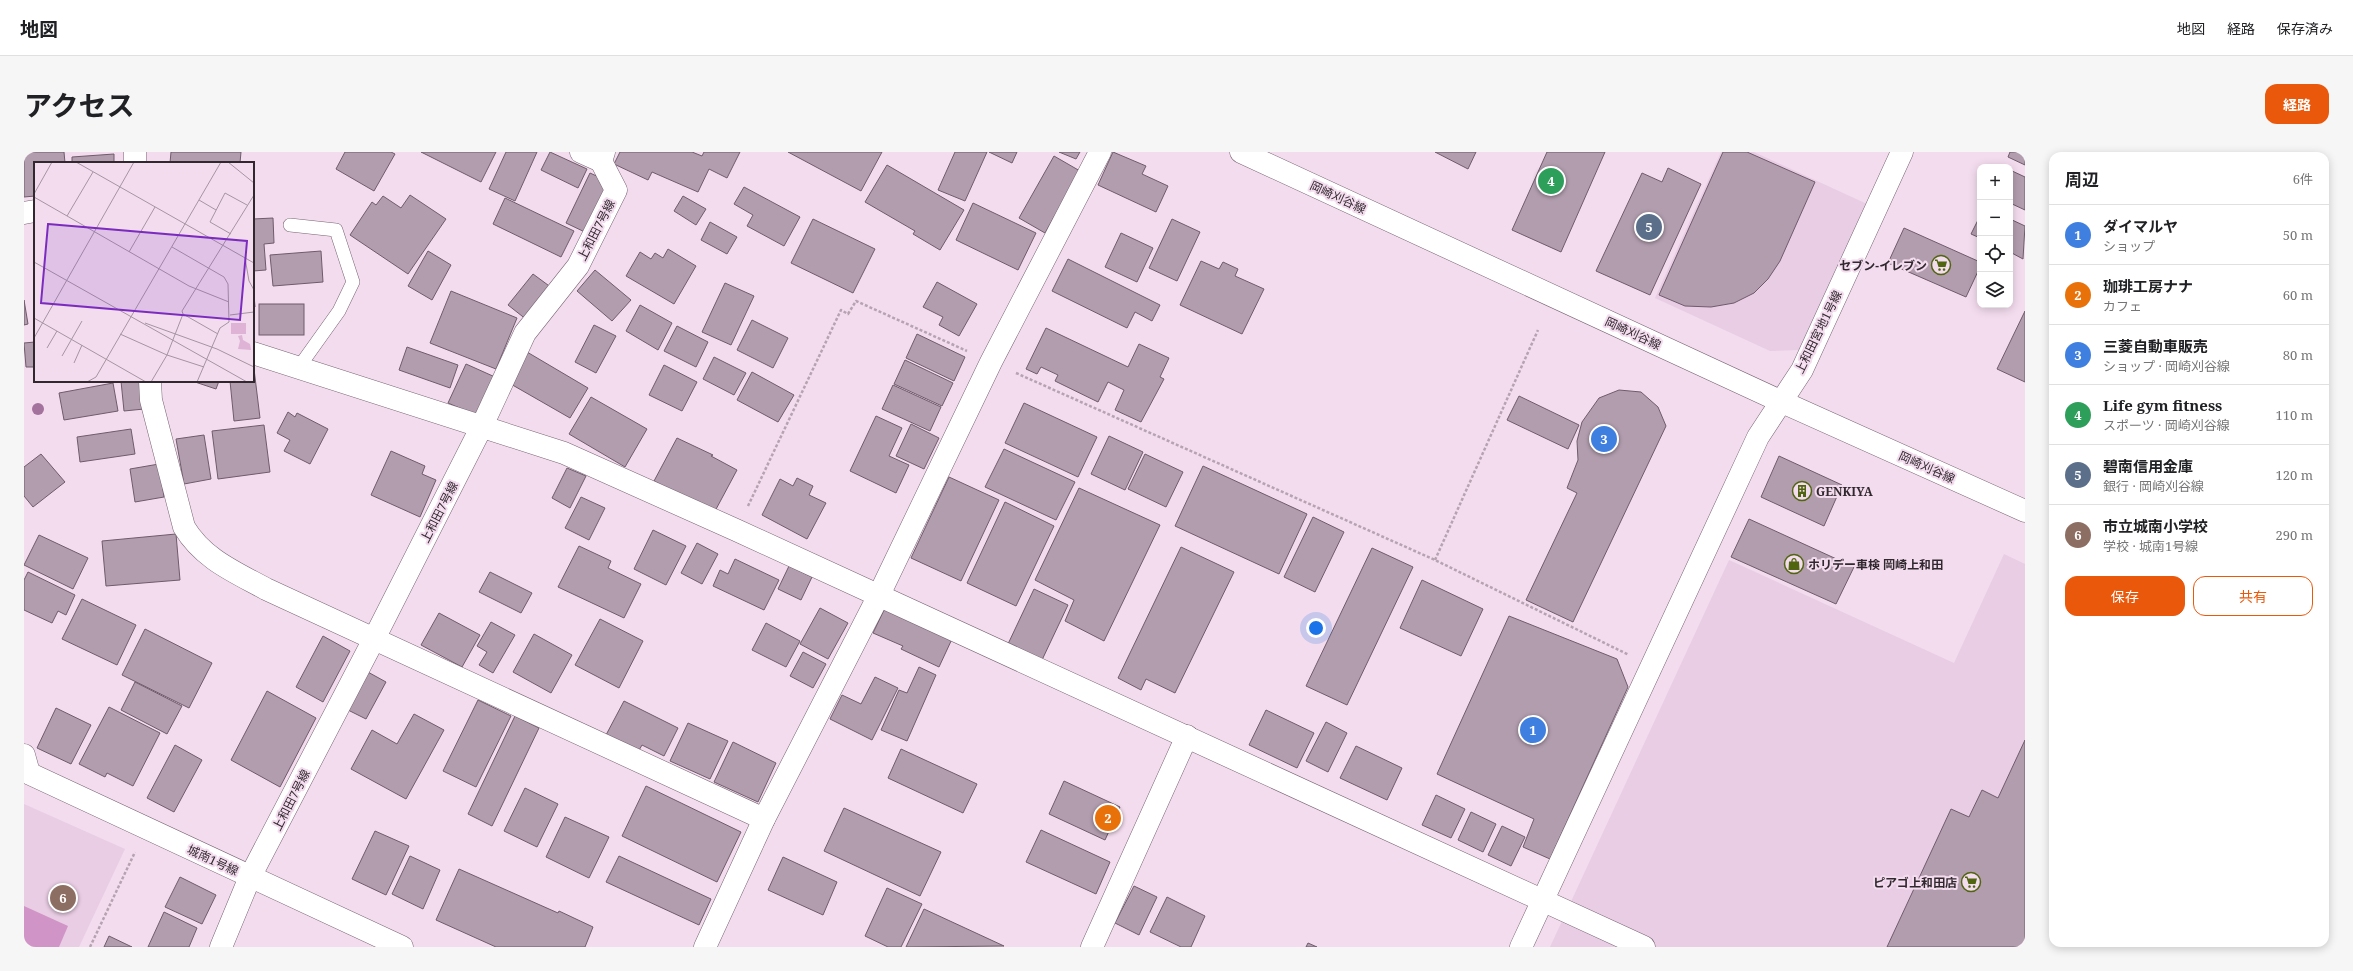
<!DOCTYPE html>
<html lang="ja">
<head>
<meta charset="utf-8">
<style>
  body { margin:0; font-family:"Noto Serif","Noto Sans JP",serif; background:#f6f6f6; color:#202124 }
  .controls { position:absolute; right:12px; top:12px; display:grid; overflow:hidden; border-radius:8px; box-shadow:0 2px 10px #0003 }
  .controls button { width:36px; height:36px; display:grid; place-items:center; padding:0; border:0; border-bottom:1px solid #e0e0e0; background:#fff; color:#202124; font:20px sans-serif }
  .you { position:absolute; left:1292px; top:476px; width:14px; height:14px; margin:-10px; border:3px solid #fff; border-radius:50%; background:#1a73e8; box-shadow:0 0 0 6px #1a73e833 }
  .badge { display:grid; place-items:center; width:26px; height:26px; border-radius:50%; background:#ea580c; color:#fff; font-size:13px; font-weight:700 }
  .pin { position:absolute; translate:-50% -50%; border:2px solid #fff; box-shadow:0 1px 4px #0006 }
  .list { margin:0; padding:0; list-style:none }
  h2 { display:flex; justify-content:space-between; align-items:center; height:52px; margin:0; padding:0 16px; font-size:17px }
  h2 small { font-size:13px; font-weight:400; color:#757577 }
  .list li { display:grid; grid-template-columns:26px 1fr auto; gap:12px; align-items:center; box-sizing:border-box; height:60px; padding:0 16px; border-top:1px solid #e0e0e0 }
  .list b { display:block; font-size:15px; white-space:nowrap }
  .list p { margin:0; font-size:13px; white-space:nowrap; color:#757577 }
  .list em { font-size:13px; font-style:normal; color:#757577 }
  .actions { display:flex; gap:8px; padding:12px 16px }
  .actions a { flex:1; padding:9px 0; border:1px solid #ea580c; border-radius:12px; text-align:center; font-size:14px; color:#ea580c }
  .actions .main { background:#ea580c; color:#fff }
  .icon { flex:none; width:22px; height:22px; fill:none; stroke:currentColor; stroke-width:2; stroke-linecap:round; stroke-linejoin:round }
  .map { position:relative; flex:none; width:2001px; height:795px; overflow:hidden; border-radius:12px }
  header { display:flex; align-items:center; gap:24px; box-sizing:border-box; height:56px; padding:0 20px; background:#fff; border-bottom:1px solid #e0e0e0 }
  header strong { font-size:19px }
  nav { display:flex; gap:22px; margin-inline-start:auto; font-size:14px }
  .intro { display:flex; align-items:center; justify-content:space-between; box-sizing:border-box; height:96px; padding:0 24px }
  h1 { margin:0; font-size:28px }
  .button { padding:10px 18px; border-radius:12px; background:#ea580c; color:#fff; font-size:14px; font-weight:700 }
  main { display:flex; gap:24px; padding:0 24px }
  aside { flex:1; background:#fff; border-radius:12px; box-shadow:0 2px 10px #0003 }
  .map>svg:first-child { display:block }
  .built { fill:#e9cde4 }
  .water { fill:#d094c6 }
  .building { fill:#b29dae; stroke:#6f5b6b }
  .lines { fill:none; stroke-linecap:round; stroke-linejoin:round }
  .service-casing { stroke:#786474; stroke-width:14 }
  .minor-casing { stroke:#786474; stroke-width:23 }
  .tertiary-casing { stroke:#786474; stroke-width:23 }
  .primary-casing { stroke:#786474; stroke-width:23 }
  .path { stroke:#b5a3b1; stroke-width:2.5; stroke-dasharray:3 2; stroke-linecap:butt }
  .service { stroke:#fff; stroke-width:13 }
  .minor { stroke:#fff; stroke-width:22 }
  .tertiary { stroke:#fff; stroke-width:22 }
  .primary { stroke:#fff; stroke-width:22 }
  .tree { fill:#a3729d }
  .labels { text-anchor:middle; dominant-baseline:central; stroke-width:4; stroke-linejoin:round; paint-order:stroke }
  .street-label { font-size:12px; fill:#31282f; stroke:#f3dcee }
  .poi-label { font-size:12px; font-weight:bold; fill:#31282f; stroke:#f3dcee; text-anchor:end }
  .inset-road { fill:none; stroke:#a594a2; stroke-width:1 }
  .view { fill:#7b2cbf; fill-opacity:0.15; stroke:#7b2cbf; stroke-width:2 }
  .inset-edge { fill:none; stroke:#31282f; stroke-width:2 }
</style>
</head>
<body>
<header>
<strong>地図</strong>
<nav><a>地図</a><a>経路</a><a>保存済み</a></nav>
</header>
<div class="intro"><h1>アクセス</h1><a class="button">経路</a></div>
<main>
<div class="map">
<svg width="2001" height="795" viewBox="0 0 2001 795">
  <rect width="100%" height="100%" fill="#f3dcee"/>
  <g class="built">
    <polygon points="1697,0 1730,0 1843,52 1775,198 1746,199 1631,146"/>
    <polygon points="1980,402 2001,412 2001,795 1526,795 1705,408 1930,511"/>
    <polygon points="0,652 101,697 55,795 0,795"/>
  </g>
  <polygon class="water" points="0,754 44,774 35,795 0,795"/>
  <g class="building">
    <polygon points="0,0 40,0 41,11 11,11 11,44 0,45"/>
    <polygon points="147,0 217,0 216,11 146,11"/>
    <polygon points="321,0 367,0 371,2 350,39 312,17"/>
    <polygon points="397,0 472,0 457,30"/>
    <polygon points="482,0 513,0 491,49 465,37"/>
    <polygon points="526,0 563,17 554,36 517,18"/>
    <polygon points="596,0 668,0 678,4 680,0 716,0 703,26 685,17 674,40 628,20 624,28 590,12"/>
    <polygon points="764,0 858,0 837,39"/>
    <polygon points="931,0 963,0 941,49 914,38"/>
    <polygon points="965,0 993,0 988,11"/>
    <polygon points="1035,0 1056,0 1052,7"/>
    <polygon points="1089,0 1122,14 1118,22 1144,34 1132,60 1074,33"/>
    <polygon points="1411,0 1452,0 1444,17"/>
    <polygon points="1523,0 1581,0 1537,100 1488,78"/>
    <polygon points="1699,0 1723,0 1791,30 1756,109 1744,127 1730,141 1710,151 1687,155 1661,154 1635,143"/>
    <polygon points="1986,0 2001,0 2001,13 1984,5"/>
    <polygon points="90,2 90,11 48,11 48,5"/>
    <polygon points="1030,4 1056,19 1021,81 995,66"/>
    <polygon points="863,13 940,58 916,98 889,82 891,79 841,50"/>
    <polygon points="1644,16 1677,32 1626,143 1572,119 1618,21 1638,30"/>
    <polygon points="1986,18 2001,25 2001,58 1986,51"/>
    <polygon points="566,21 579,27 582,43 565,82 542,71"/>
    <polygon points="720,35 776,65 760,94 723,74 729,63 710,52"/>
    <polygon points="386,43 422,67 384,122 326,83 348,50 352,53 359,44 377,56"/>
    <polygon points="659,44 682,57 672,73 650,59"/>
    <polygon points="481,46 550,79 537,105 469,72"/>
    <polygon points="949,51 1012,81 994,118 932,88"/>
    <polygon points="1956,64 1956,86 1947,82"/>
    <polygon points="249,66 250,91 240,92 242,118 229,119 229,67"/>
    <polygon points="789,67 851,97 829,141 767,111"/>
    <polygon points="1148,67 1176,80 1153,129 1125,116"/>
    <polygon points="1986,67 2001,74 1999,107 1986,100"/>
    <polygon points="686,70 713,85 703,102 677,88"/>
    <polygon points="1880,76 1956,110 1956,115 1942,145 1864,111"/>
    <polygon points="1097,81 1129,96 1113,130 1081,115"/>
    <polygon points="644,97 672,114 650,152 602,124 616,100 627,107 631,101 639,106"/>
    <polygon points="297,99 299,130 249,134 246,103"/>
    <polygon points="404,99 427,113 408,148 384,134"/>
    <polygon points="1044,107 1136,153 1128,169 1111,160 1103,176 1028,139"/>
    <polygon points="1177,109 1195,117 1199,110 1214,117 1211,124 1240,137 1218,182 1156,153"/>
    <polygon points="571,118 607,148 588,169 553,139"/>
    <polygon points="509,122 528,136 503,168 484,153"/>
    <polygon points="913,130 953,152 935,184 915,173 919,165 899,155"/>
    <polygon points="229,131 231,155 229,155"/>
    <polygon points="701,131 730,144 707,193 678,180"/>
    <polygon points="427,139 493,166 472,217 406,191"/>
    <polygon points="0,148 4,172 0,173"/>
    <rect x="235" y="152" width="45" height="31"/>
    <polygon points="616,153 648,171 634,198 602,179"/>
    <polygon points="2001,159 2001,230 1973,217"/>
    <polygon points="728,168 764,186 749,216 713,198"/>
    <polygon points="570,173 592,184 572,221 551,210"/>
    <polygon points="653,174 684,190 672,215 640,199"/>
    <polygon points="1022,176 1104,215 1115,192 1145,206 1136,225 1140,227 1117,270 1091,258 1100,238 1084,230 1074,250 1031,229 1034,223 1017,215 1013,222 1002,217"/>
    <polygon points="893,182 941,205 930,229 882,206"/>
    <polygon points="11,190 11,215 2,215 0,191"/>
    <polygon points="383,195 434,213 426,236 375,218"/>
    <polygon points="503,200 564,236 546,266 485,231"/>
    <polygon points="690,205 722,221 710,243 679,227"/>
    <polygon points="881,208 929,231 918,254 870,232"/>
    <polygon points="442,212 471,225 454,264 424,251"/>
    <polygon points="640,213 673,230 658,259 625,243"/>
    <polygon points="230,217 236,266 210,269 206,229 229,229"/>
    <polygon points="728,220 770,243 754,270 713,248"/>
    <polygon points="97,229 118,229 120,257 100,259"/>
    <polygon points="168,229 195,229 192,237"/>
    <polygon points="89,231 94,259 40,268 35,241"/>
    <polygon points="869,233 917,255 906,279 858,257"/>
    <polygon points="1595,238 1617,240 1634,255 1642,274 1549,470 1502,448 1553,341 1543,336 1554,308 1553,289 1558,270 1575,246"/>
    <polygon points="1495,244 1555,273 1544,297 1483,268"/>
    <polygon points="567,245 623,277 601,315 545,282"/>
    <polygon points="1000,251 1073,285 1054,325 981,291"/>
    <polygon points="264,260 271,265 273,261 304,277 286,312 260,299 266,288 253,281"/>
    <polygon points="852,264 878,276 865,304 885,313 872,341 826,319"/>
    <polygon points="887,272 915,286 900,317 872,304"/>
    <polygon points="240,273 246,320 194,327 188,279"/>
    <polygon points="107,277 111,302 56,310 53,285"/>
    <polygon points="180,283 187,327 160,332 152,287"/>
    <polygon points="1085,284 1119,300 1101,338 1067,322"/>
    <polygon points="653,286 689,303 687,304 713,318 690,361 630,329"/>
    <polygon points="980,297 1051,330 1032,368 961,335"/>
    <polygon points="367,299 401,314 398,322 412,328 396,365 347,343"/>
    <polygon points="17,302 41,330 9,355 0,344 0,315"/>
    <polygon points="1121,302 1159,320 1142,355 1104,337"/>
    <polygon points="1755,304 1818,333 1800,374 1737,345"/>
    <polygon points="135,312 140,345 111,350 106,317"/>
    <polygon points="1179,314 1283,362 1255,422 1151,374"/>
    <polygon points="543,316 562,324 546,356 528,346"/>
    <polygon points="925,325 975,348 937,429 887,406"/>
    <polygon points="773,326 789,334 785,343 802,351 783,387 738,363 756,327 769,334"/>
    <polygon points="1055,336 1136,373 1080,489 1041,469 1050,448 1011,428"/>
    <polygon points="557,345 581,356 565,388 541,376"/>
    <polygon points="981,350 1030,374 992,454 943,431"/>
    <polygon points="1289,365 1320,380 1291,440 1260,425"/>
    <polygon points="1725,367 1830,415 1812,452 1707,405"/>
    <polygon points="629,378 662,394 642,433 610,417"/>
    <polygon points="152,382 156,428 82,434 78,389"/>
    <polygon points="15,383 64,406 49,437 0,413"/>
    <polygon points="673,391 694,402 678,432 657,421"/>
    <polygon points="555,394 587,409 584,416 617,432 600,466 534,435"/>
    <polygon points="1157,395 1210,420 1151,541 1122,527 1117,538 1094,526"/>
    <polygon points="1348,396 1389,415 1323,553 1282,534"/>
    <polygon points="711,407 755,428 740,458 689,434 696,418 704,422"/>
    <polygon points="765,414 788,425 777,448 754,437"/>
    <polygon points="4,420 51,443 42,463 34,459 28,471 0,458 0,428"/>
    <polygon points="466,420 508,441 497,461 455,440"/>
    <polygon points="1398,428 1459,457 1437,504 1376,476"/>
    <polygon points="1010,437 1044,453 1018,508 984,492"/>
    <polygon points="58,447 112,473 93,513 38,487"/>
    <polygon points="796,456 824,471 804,507 776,492"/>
    <polygon points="861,456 928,487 915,515 877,497 879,494 849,481"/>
    <polygon points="415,461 456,483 438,515 397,493"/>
    <polygon points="1485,464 1593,507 1604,535 1526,707 1499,695 1510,667 1413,622"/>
    <polygon points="576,467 619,489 595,536 551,513"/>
    <polygon points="467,470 491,483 469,521 455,513 463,500 453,494"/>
    <polygon points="742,471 776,489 762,515 728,498"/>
    <polygon points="121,477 188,511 165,556 98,523"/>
    <polygon points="510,482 548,503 527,541 489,520"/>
    <polygon points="299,484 326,499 299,550 272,535"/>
    <polygon points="779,500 802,512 789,536 766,524"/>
    <polygon points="895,515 912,523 883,589 857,578 875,538 883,541"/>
    <polygon points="342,519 362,530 342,567 322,557"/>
    <polygon points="851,525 874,536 848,588 806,567 818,543 837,552"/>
    <polygon points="111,530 158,554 143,582 97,558"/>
    <polygon points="243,539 292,566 256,635 207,608"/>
    <polygon points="454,548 487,564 452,635 419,619"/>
    <polygon points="600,549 654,576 640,604 618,593 614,600 582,583"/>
    <polygon points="85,555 136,581 109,634 83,621 81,625 55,612"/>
    <polygon points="32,556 67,573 47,612 13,596"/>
    <polygon points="1242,558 1290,581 1273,616 1225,593"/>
    <polygon points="390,562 420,578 382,647 327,617 348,578 373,592"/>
    <polygon points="491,564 515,576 468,674 444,662"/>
    <polygon points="1302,570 1323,581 1304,620 1282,609"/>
    <polygon points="664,571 704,589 686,627 646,609"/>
    <polygon points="2001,588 2001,795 1863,795 1927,657 1945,665 1958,638 1974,646"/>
    <polygon points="709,590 752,611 734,650 690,630"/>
    <polygon points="151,593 178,608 150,660 123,646"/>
    <polygon points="1332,594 1378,616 1363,648 1316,626"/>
    <polygon points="877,597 953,632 939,661 864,626"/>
    <polygon points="1040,629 1096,655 1081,688 1025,662"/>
    <polygon points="622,634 717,680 693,730 598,684"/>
    <polygon points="501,636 534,652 513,695 480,679"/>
    <polygon points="1412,643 1441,657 1427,686 1398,673"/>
    <polygon points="820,656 917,700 896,744 800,699"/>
    <polygon points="1447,660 1472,672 1459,700 1434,688"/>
    <polygon points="541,665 585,685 565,726 522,705"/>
    <polygon points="1478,674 1501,685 1487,714 1464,703"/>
    <polygon points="1017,678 1086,710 1072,742 1002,710"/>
    <polygon points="351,679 385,694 362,743 328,727"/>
    <polygon points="386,704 416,718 399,757 368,742"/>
    <polygon points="595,704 687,747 675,773 582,730"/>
    <polygon points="759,705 813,730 799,763 744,738"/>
    <polygon points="435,717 534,761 535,759 569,775 561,795 472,795 412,768"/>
    <polygon points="156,725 192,743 178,772 141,755"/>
    <polygon points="1110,734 1133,745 1115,783 1091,771"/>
    <polygon points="863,736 898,752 877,795 864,795 841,784"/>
    <polygon points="1143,745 1181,764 1167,795 1157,795 1126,780"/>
    <polygon points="900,757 980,794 882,795"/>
    <polygon points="140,760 173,776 165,795 124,795"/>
    <polygon points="85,784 108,795 80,795"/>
    <polygon points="1284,791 1293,795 1282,795"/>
  </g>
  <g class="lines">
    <g class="service-casing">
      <polyline id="service" points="266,73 312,78 329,130 315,159 275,215"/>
    </g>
    <g class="minor-casing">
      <g id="minor">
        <polyline points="111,0 111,11"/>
        <polyline points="557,0 577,9"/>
        <polyline points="0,61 11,59"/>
        <polyline points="229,201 540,301 712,378 1620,795"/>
        <path d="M126,229L127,248L160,375C179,407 211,420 242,437L740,667"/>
        <polyline points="0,603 5,621"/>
        <polyline points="197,795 226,725 350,487 458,274 501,181 554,114 592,38 577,9 580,0"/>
        <polyline points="681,795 740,667 854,445 967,210 1076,0"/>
        <polyline points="1068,795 1163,584"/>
        <polyline points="1497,795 1734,285 1778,218 1878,0"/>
      </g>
    </g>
    <g class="tertiary-casing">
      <polyline id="tertiary" points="0,619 378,795"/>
    </g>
    <g class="primary-casing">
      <polyline id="primary" points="1217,0 1756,249 2001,359"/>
    </g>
    <g class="path">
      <polyline points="992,221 1411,408 1605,503"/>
      <polyline points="724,354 817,158 824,162 832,149 943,199"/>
      <polyline points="1411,408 1514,178"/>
      <polyline points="66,795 111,700"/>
    </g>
    <use href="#service" class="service"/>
    <use href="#minor" class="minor"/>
    <use href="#tertiary" class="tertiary"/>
    <use href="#primary" class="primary"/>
  </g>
  <circle class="tree" cx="14" cy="257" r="6"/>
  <defs>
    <g id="supermarket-ring" transform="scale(1)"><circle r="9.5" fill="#f3dcee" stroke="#51640f" stroke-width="1.5"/><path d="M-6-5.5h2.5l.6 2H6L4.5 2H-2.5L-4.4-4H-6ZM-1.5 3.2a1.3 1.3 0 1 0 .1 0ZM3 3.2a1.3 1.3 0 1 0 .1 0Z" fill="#51640f"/></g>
    <g id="building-ring" transform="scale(1)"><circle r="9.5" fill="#f3dcee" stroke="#51640f" stroke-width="1.5"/><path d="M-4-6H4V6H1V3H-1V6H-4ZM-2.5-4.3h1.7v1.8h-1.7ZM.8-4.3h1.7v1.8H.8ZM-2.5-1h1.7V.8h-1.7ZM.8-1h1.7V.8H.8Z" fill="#51640f"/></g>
    <g id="shop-ring" transform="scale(1)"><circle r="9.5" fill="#f3dcee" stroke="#51640f" stroke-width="1.5"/><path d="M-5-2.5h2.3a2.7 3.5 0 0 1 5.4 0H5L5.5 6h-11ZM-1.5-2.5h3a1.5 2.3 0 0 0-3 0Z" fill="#51640f"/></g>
  </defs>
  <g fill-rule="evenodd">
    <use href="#supermarket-ring" x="1917" y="113"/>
    <use href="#building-ring" x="1778" y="339"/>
    <use href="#shop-ring" x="1770" y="412"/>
    <use href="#supermarket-ring" x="1947" y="730"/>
  </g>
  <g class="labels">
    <g class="street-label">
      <text transform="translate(1314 45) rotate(25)">岡崎刈谷線</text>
      <text transform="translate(572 78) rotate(-63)">上和田7号線</text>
      <text transform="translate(1794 180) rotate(-64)">上和田宮地1号線</text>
      <text transform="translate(1609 181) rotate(25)">岡崎刈谷線</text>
      <text transform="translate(1903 315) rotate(24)">岡崎刈谷線</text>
      <text transform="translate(415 360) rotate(-63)">上和田7号線</text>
      <text transform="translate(267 648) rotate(-63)">上和田7号線</text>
      <text transform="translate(189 708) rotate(25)">城南1号線</text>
    </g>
    <g class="poi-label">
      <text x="1903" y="113">セブン-イレブン</text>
      <text x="1792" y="339" text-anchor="start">GENKIYA</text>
      <text x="1784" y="412" text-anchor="start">ホリデー車検 岡崎上和田</text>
      <text x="1933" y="730">ピアゴ上和田店</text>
    </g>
  </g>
  <g transform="translate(10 10)">
    <rect width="220" height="220" fill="#f3dcee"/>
    <path d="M197,161H212V172H197ZM208,173L209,178L216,182L217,188L204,187L206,179L204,174Z" fill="#deb3d6"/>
    <path class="inset-road" d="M42,0L220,101M194,0L220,21M0,32L18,0M0,35L155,124L195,140M165,38L182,48M33,54L59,10M197,72L176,60L191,31L213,43M138,85L190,115L194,122L195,160L186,166L163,220M95,90L121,45M211,96L215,119L220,128M0,100L213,220M149,152L184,172M196,153L220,150M0,156L112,220M111,161L183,187L220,205M86,172L133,193L170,205M0,176L100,0M13,186L23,169M28,194L48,159M40,201L48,183M53,220L62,215L187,0M117,220L133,193L149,152L148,149L220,33"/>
    <path class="view" d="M14,62L213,79L206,158L7,141Z"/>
    <rect width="220" height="220" class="inset-edge"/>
  </g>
</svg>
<div class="controls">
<button>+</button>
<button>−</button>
<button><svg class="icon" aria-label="locate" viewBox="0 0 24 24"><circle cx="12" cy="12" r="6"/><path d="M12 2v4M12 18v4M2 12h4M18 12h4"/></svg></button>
<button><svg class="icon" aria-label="layers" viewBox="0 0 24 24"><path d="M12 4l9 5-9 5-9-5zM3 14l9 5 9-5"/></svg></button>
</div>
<div class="you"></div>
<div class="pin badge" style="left:1509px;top:578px;background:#3f7fe0">1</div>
<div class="pin badge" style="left:1084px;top:666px;background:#e8710a">2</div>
<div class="pin badge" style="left:1580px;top:287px;background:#3f7fe0">3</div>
<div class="pin badge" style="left:1527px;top:29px;background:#2e9e5b">4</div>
<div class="pin badge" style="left:1625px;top:75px;background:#5c6f8a">5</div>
<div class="pin badge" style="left:39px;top:746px;background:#8d6e63">6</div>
</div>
<aside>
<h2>周辺<small>6件</small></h2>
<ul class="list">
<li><span class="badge" style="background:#3f7fe0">1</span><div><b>ダイマルヤ</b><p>ショップ</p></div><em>50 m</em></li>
<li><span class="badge" style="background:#e8710a">2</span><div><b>珈琲工房ナナ</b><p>カフェ</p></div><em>60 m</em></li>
<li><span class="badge" style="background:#3f7fe0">3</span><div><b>三菱自動車販売</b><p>ショップ · 岡崎刈谷線</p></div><em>80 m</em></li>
<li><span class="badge" style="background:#2e9e5b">4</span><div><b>Life gym fitness</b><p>スポーツ · 岡崎刈谷線</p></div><em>110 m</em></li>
<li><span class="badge" style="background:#5c6f8a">5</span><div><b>碧南信用金庫</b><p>銀行 · 岡崎刈谷線</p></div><em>120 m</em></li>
<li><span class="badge" style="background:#8d6e63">6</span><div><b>市立城南小学校</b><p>学校 · 城南1号線</p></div><em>290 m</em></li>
</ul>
<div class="actions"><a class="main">保存</a><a>共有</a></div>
</aside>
</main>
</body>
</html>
